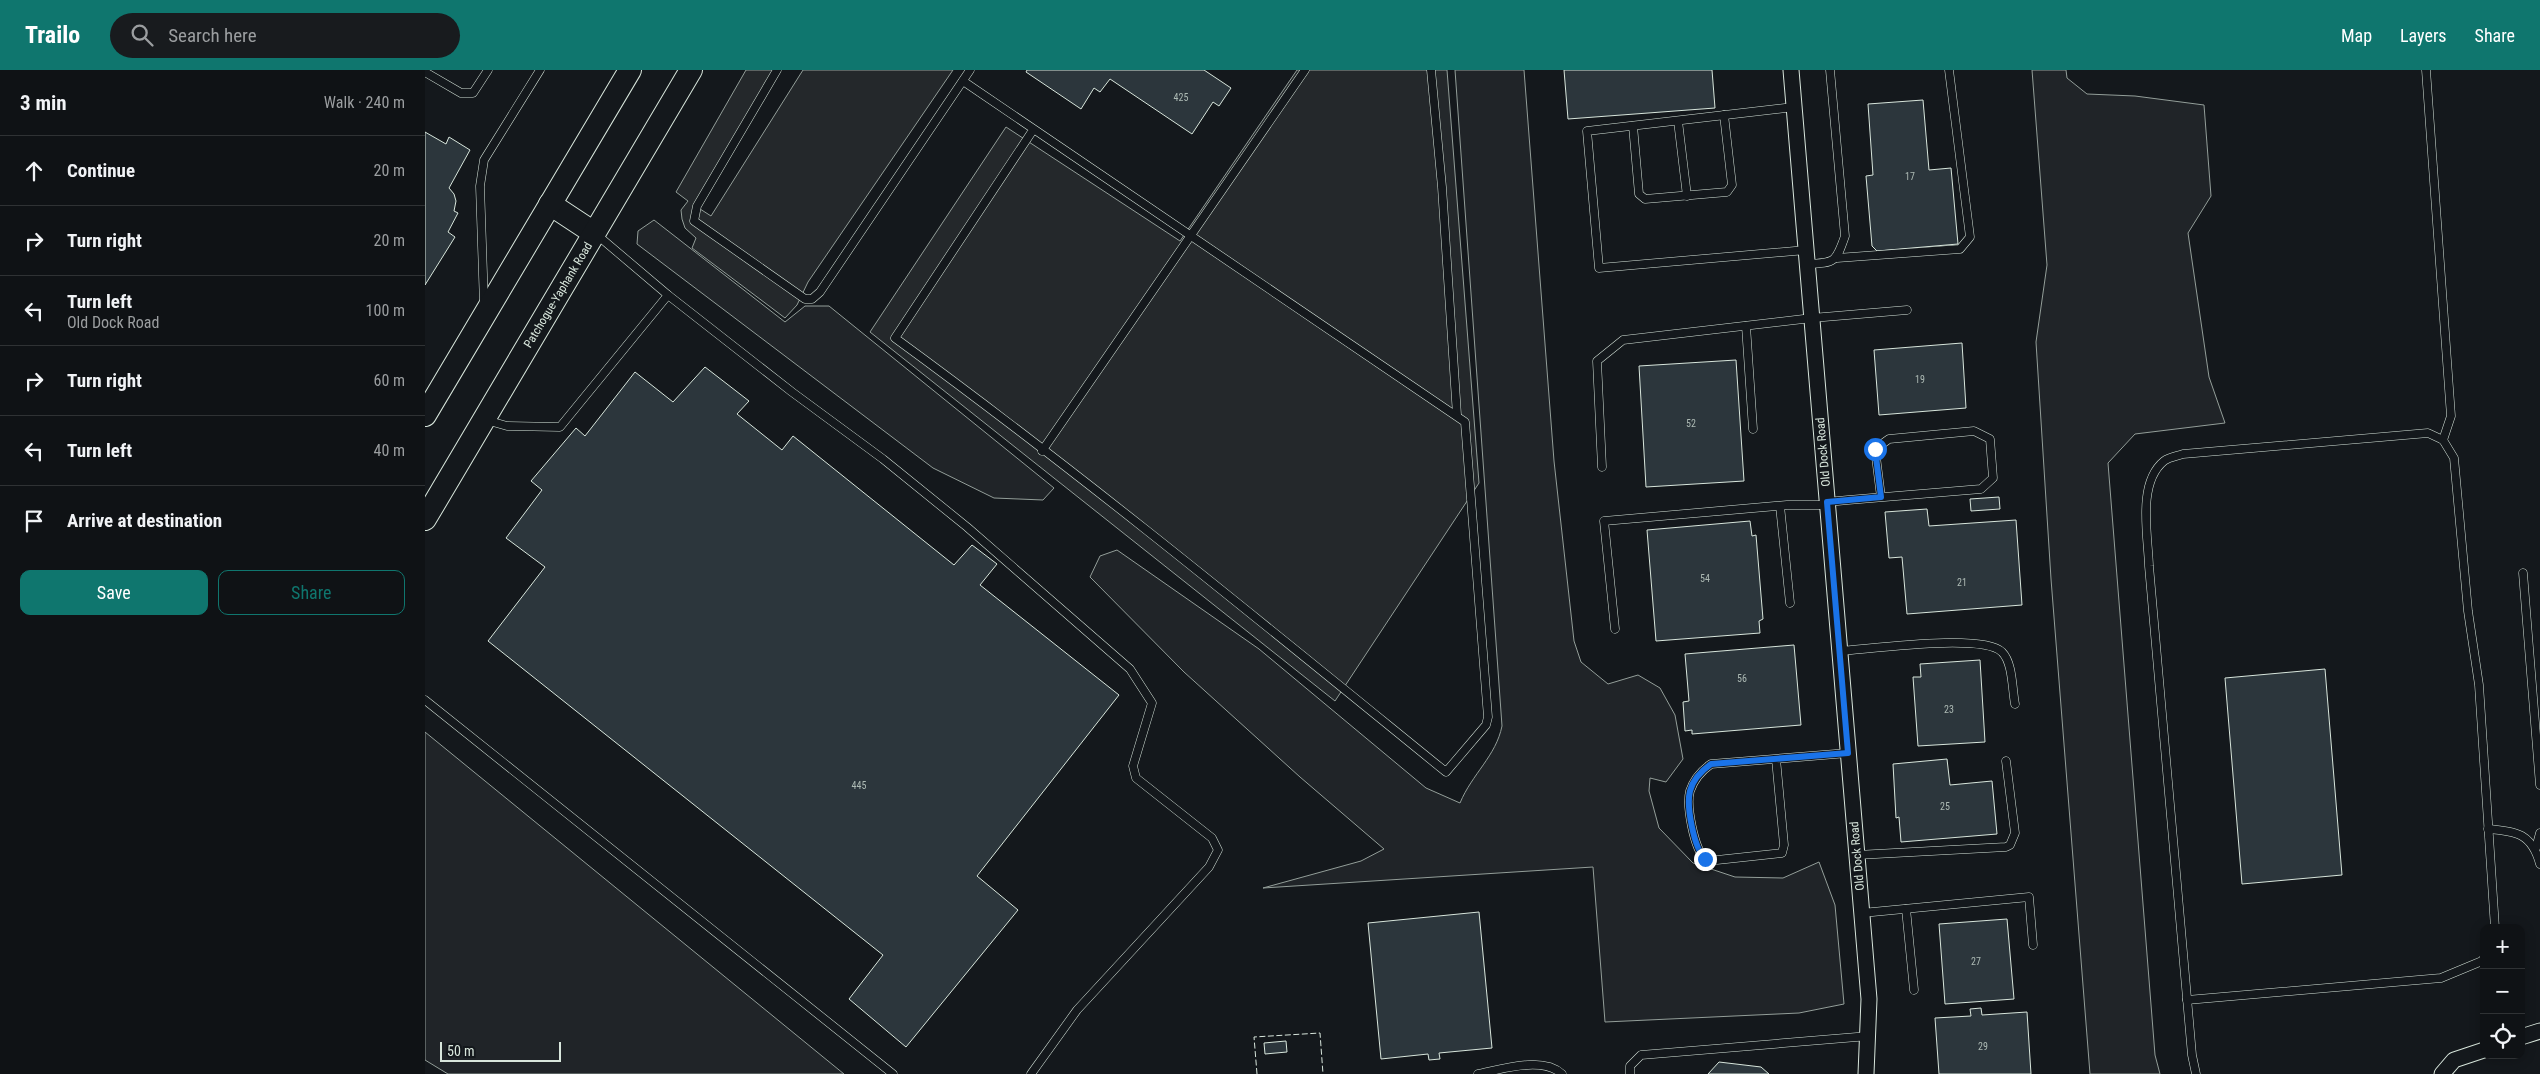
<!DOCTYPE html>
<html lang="en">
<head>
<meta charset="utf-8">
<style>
  body { margin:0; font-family:"Roboto Condensed",sans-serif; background:#181b1e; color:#f1f3f6 }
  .controls { position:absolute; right:15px; bottom:15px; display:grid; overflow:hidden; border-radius:10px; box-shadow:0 2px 12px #0003 }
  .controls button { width:45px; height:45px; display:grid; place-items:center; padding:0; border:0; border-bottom:1px solid #2f3234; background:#0f1215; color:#f1f3f6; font:25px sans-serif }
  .scale { position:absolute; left:15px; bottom:12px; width:121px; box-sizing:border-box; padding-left:5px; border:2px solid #d8e6dc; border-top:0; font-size:14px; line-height:18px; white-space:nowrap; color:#d8e6dc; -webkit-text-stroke:4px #14181c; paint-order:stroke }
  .stop { position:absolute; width:15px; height:15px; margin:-11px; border:4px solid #1a73e8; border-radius:50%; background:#fff }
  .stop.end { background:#1a73e8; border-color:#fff; box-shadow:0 1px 5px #0008 }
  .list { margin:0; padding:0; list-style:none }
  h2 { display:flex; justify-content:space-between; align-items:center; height:65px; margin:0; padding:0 20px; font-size:21px }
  h2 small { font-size:16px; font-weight:400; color:#9b9ea0 }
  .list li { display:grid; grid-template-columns:32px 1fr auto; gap:15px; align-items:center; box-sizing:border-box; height:70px; padding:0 20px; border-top:1px solid #2f3234 }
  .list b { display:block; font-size:19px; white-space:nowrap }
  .list p { margin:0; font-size:16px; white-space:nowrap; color:#9b9ea0 }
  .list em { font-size:16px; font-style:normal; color:#9b9ea0 }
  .actions { display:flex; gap:10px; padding:15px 20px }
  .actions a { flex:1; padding:11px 0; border:1px solid #0f766e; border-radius:10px; text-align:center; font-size:18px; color:#0f766e }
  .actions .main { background:#0f766e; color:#fff }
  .icon { flex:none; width:28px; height:28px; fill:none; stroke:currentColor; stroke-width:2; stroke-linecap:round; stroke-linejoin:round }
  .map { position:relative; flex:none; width:2115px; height:1004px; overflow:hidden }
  header { display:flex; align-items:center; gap:30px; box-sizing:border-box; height:70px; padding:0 25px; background:#0f766e; color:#fff }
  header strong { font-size:24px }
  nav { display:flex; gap:28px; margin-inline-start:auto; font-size:18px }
  .search { width:350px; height:45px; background:#181b1e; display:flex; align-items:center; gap:12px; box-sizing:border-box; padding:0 18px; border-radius:28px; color:#9b9ea0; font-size:19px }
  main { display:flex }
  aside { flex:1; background:#0f1215 }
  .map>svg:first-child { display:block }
  .green { fill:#202428; stroke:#939e99 }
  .parking { fill:#24282b; stroke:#939e99 }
  .building { fill:#2c363c; stroke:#d8e6dc }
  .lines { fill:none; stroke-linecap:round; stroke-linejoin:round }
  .lane-casing { stroke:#d8e6dc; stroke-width:9 }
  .street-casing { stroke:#d8e6dc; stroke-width:17 }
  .primary-casing { stroke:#d8e6dc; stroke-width:24 }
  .lane { stroke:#14181c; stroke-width:8 }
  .street { stroke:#14181c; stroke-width:15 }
  .primary { stroke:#14181c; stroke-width:22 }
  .fence { stroke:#d8e6dc; stroke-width:1; stroke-dasharray:6 2.5; stroke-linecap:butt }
  .route { stroke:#1a73e8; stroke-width:6 }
  .labels { text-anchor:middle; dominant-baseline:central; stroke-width:4; stroke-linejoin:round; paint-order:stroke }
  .number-label { font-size:10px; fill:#adbab4 }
  .street-label { font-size:12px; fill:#d8e6dc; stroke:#14181c }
</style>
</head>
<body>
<header>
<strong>Trailo</strong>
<div class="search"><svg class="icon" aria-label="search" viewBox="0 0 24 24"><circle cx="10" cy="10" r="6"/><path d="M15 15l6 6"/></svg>Search here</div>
<nav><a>Map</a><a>Layers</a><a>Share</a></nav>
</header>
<main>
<aside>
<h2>3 min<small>Walk · 240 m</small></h2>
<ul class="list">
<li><svg class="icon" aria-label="ahead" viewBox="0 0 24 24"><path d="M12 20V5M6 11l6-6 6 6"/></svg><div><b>Continue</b></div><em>20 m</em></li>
<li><svg class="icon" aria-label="right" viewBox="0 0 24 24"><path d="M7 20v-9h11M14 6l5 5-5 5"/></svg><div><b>Turn right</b></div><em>20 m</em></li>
<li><svg class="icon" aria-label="left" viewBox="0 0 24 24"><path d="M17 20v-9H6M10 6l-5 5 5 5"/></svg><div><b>Turn left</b><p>Old Dock Road</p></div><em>100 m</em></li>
<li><svg class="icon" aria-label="right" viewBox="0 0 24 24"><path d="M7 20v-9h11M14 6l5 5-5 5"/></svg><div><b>Turn right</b></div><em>60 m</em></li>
<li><svg class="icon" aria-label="left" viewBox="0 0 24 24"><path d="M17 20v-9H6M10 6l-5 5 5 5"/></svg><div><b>Turn left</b></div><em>40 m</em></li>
<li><svg class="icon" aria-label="arrive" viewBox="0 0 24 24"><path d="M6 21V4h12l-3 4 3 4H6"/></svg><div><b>Arrive at destination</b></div></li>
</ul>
<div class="actions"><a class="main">Save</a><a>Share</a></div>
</aside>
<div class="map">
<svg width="2115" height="1004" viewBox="0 0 2115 1004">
  <rect width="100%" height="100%" fill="#14181c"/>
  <g class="green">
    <path d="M1030,0H1099L1129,391L1149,571L1156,592L1183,614L1213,605L1235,618L1250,645L1258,689L1241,712L1225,708L1224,721L1234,758L1268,793L1310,807L1358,808L1394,792L1410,835L1419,934L1374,943L1180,952L1168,797L838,818L936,791L959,779L875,707L759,602L665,507L675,486L692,480L834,579L1001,718L1035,733C1047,704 1071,686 1077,656Z"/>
    <polygon points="1607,0 1641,0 1642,8 1662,24 1710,26 1779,35 1786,126 1763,163 1784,307 1800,353 1710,364 1683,393 1730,985 1735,1004 1665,1004 1626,509 1611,272 1622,195"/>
    <polygon points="229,150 360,252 380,236 404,236 629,418 618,430 569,428 508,398 212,174 213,161"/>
    <polygon points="0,662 419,1004 23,1004 0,990"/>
  </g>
  <g class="parking">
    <polygon points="321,0 352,0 272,137 286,146 378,0 528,0 383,212 372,235 360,248 267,178 271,168 260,158 257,149 256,140 263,131 251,122"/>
    <polygon points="872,0 1022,0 1054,413 910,631 445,262 581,57 755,171"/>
  </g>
  <g class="building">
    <polygon points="602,0 779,0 806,18 794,36 788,32 767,64 685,9 675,22 669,18 656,39 601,2"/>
    <polygon points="1139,0 1287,0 1290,38 1143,49"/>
    <polygon points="1498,30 1504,100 1526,98 1533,174 1452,181 1447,176 1441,106 1448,105 1443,34"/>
    <polygon points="0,62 21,74 24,67 45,80 24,118 29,124 31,131 29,141 33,143 23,162 30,167 0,215"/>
    <polygon points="1537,273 1541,338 1454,345 1449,280"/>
    <polygon points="1311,290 1319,411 1221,417 1214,296"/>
    <polygon points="280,297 324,331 312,344 357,380 368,366 529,495 547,475 572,494 555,515 694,625 552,806 593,840 481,977 424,929 458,885 63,571 120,497 81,468 117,420 106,411 151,358 160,366 210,302 248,332"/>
    <polygon points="1574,427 1575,439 1546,441 1545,429"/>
    <polygon points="1502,439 1504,456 1591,450 1597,535 1482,544 1477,487 1464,488 1460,442"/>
    <polygon points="1325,451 1327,466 1331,465 1338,549 1334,551 1335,563 1231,571 1222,460"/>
    <polygon points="1369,575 1376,655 1267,664 1267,660 1260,661 1258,632 1264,631 1260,584"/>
    <polygon points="1555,590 1560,672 1493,676 1488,607 1496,607 1495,594"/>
    <polygon points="1900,599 1917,805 1817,814 1800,608"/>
    <polygon points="1522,689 1525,715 1567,711 1572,764 1476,772 1474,747 1471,748 1468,694"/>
    <polygon points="1054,842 1067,978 1014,983 1015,989 1004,990 1003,984 956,989 943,853"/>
    <polygon points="1582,849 1589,929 1520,934 1514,854"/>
    <polygon points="1556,938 1557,945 1602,942 1606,1004 1514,1004 1510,948 1546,946 1545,939"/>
    <polygon points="861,971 862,982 840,984 839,973"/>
    <polygon points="1294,992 1336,997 1344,1004 1283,1004"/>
  </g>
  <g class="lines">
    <g class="lane-casing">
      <g id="lane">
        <polyline points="352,0 272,136 269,151 380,229 387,229 395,222 545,0"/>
        <polyline points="1006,0 1017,117 1032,345"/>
        <polyline points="2001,0 2026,346 2018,370"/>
        <polyline points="0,2 36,23 48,23 63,0"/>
        <path d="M538,11L1040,352L1063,647L1061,655L1021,702C840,555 659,406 470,268L608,60"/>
        <polyline points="1369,37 1162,61 1174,198 1381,180"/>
        <polyline points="1253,51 1262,126"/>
        <polyline points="1208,56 1214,124 1220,129 1302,122 1307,115 1299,45"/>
        <polyline points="171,164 243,225 367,322 458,389 542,457 705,599 727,633 708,696 711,708 787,768 793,780 784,797 652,940 606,1004"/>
        <polyline points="1412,188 1535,179 1545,167 1524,0"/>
        <path d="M1383,194C1410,193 1411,192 1420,166L1405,0"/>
        <polyline points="59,234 55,116 59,90 115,0"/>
        <polyline points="1321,256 1328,359"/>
        <polyline points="61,350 82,356 135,357 243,225"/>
        <polyline points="617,381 880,0"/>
        <polyline points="1177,397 1172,291 1198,270 1387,248 1482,240"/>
        <polyline points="1402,432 1423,430 1556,419 1568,408 1565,369 1549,361 1464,369 1450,379 1456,427"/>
        <polyline points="1355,436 1365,533"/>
        <polyline points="2098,503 2115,715"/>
        <polyline points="1190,559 1179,451 1362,435 1403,435"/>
        <path d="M1415,581C1446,579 1557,563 1577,582C1588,593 1587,619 1590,634"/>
        <polyline points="0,630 468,1004"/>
        <path d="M1351,689L1359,775L1357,783L1292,790L1280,789C1269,778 1261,736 1265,721C1269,709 1276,701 1286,694L1423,683"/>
        <path d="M2063,759C2092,761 2107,764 2115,794"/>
        <polyline points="2111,778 2115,763"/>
        <polyline points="1432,785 1581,777 1585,775 1590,763 1581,691"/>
        <polyline points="1481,839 1489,920"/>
        <polyline points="1437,843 1604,827 1608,875"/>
        <polyline points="1762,930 2016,908 2057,891 2059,888"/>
        <path d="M1053,1004C1077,999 1118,986 1137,1004"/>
        <polyline points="1205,1004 1205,996 1216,985 1444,966"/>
        <path d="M1771,1004L1767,985L1724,496C1723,465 1712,413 1739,391C1744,387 1752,386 1758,384L2003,363L2018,370L2029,388L2043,541L2054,615L2070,858"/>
      </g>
    </g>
    <g class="street-casing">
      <g id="street">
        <polyline points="1366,0 1444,929 1441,1004"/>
        <polyline points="2096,967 2115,961"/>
        <polyline points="2017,1004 2029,990 2059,980"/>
      </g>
    </g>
    <g class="primary-casing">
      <g id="primary">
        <polyline points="125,134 169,163"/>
        <polyline points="0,345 205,0"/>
        <polyline points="0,449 266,0"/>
      </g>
    </g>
    <use href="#lane" class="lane"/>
    <use href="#street" class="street"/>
    <use href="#primary" class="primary"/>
    <polyline class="fence" points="832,1004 829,967 895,963 898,1004"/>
  </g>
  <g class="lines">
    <path class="route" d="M1280,789C1269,778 1261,736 1265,721C1268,709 1276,701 1286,694L1423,683L1402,432L1456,427L1450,379"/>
  </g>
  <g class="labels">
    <g class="number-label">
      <text x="756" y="27">425</text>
      <text x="1485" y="106">17</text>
      <text x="1495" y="309">19</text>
      <text x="1266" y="353">52</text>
      <text x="1280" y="508">54</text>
      <text x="1537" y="512">21</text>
      <text x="1317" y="608">56</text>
      <text x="1524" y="639">23</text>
      <text x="434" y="715">445</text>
      <text x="1520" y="736">25</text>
      <text x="1551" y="891">27</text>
      <text x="1558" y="976">29</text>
    </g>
    <g class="street-label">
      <text transform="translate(133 225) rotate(-59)">Patchogue-Yaphank Road</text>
      <text transform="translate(1398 382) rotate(-95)">Old Dock Road</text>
      <text transform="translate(1432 786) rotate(-95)">Old Dock Road</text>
    </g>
  </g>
</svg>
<div class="controls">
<button>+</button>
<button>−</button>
<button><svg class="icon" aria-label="locate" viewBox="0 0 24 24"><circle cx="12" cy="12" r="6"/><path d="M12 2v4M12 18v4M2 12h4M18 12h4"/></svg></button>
</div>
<div class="scale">50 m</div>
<div class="stop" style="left:1450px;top:379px"></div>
<div class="stop end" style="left:1280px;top:789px"></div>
</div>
</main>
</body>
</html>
